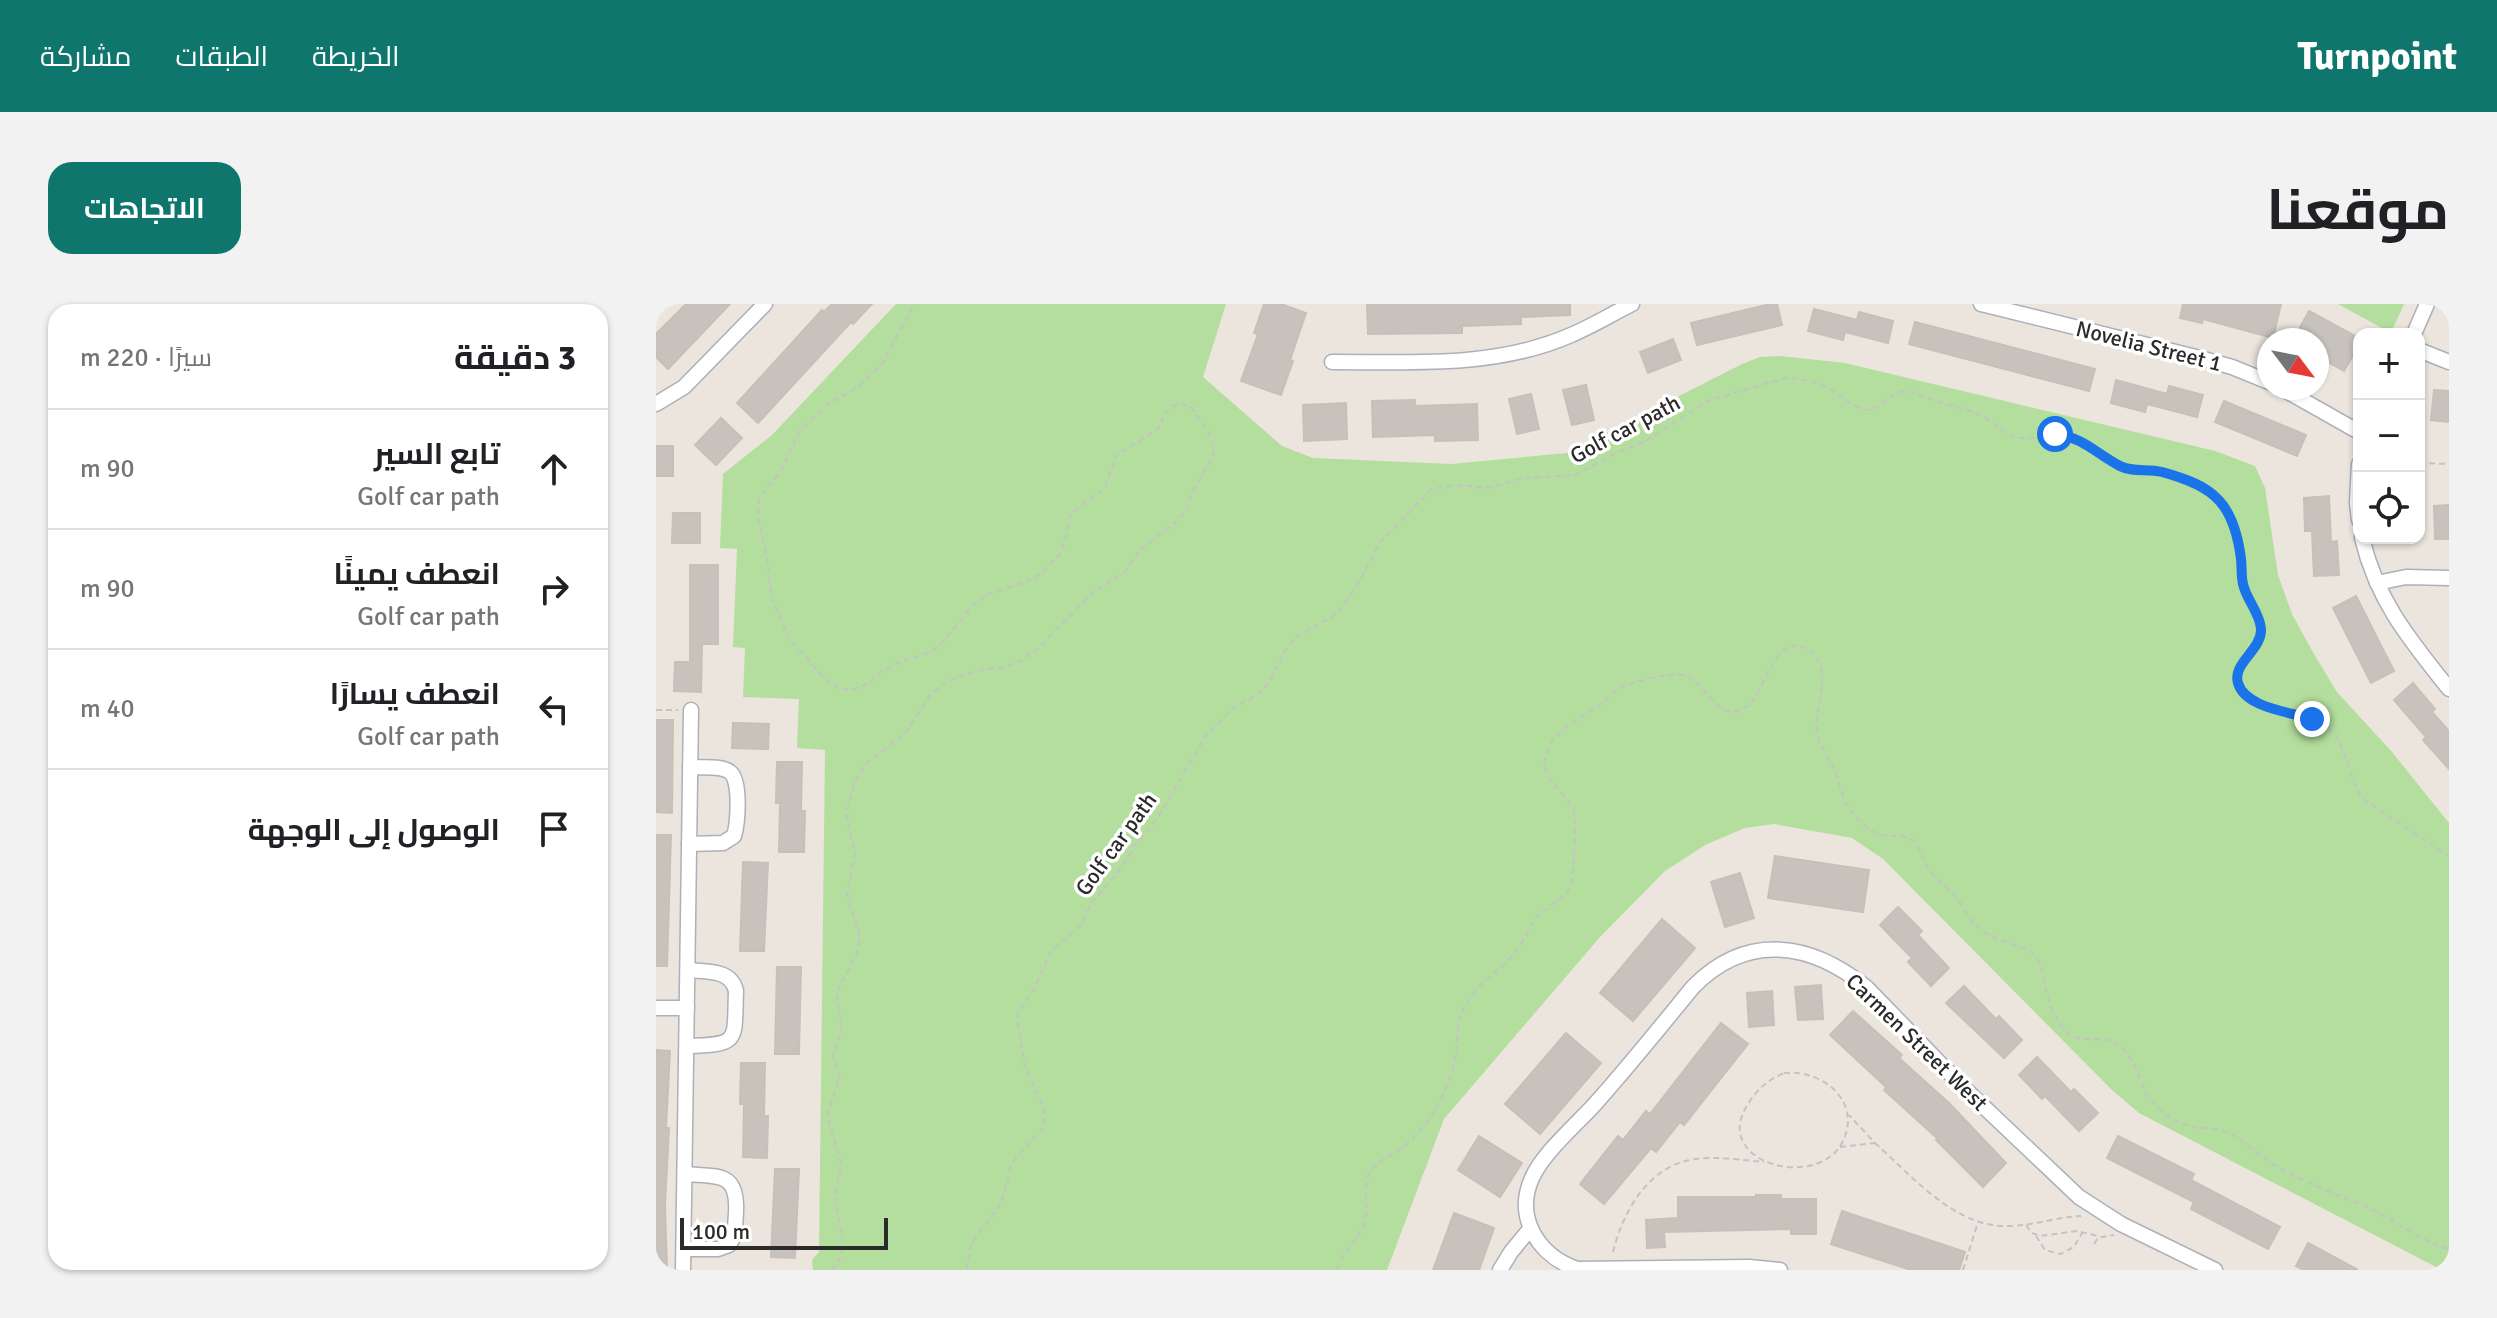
<!DOCTYPE html>
<html lang="ar">
<head>
<meta charset="utf-8">
<style>
  body { margin:0; font-family:Signika,Cairo,sans-serif; background:#f2f2f2; color:#202124; direction:rtl }
  .controls { position:absolute; right:24px; top:24px; display:grid; overflow:hidden; border-radius:16px; box-shadow:0 2px 6px #0004 }
  .controls button { width:72px; height:72px; display:grid; place-items:center; padding:0; border:0; border-bottom:2px solid #e0e0e0; background:#fff; color:#202124; font:40px sans-serif }
  .compass { position:absolute; left:1601px; top:24px; width:72px; height:72px; border-radius:50%; background:#fff; box-shadow:0 2px 6px #0004; rotate:122deg }
  .scale { position:absolute; left:24px; bottom:20px; width:208px; box-sizing:border-box; padding-left:8px; border:4px solid #2a2a2a; border-top:0; font-size:22px; line-height:28px; white-space:nowrap; color:#2a2a2a; -webkit-text-stroke:6px #fff; paint-order:stroke }
  .stop { position:absolute; width:24px; height:24px; margin:-18px; border:6px solid #1a73e8; border-radius:50%; background:#fff }
  .stop.end { background:#1a73e8; border-color:#fff; box-shadow:0 2px 8px #0008 }
  .list { margin:0; padding:0; list-style:none }
  h2 { display:flex; justify-content:space-between; align-items:center; height:104px; margin:0; padding:0 32px; font-size:34px }
  h2 small { font-size:26px; font-weight:400; color:#757577 }
  .list li { display:grid; grid-template-columns:52px 1fr auto; gap:24px; align-items:center; box-sizing:border-box; height:120px; padding:0 32px; border-top:2px solid #e0e0e0 }
  .list b { display:block; font-size:30px; white-space:nowrap }
  .list p { margin:0; font-size:26px; white-space:nowrap; color:#757577 }
  .list em { font-size:26px; font-style:normal; color:#757577 }
  .icon { flex:none; width:44px; height:44px; fill:none; stroke:currentColor; stroke-width:2; stroke-linecap:round; stroke-linejoin:round }
  .map { position:relative; flex:none; width:1793px; height:966px; overflow:hidden; direction:ltr; border-radius:24px }
  header { display:flex; align-items:center; gap:48px; box-sizing:border-box; height:112px; padding:0 40px; background:#0f766e; color:#fff }
  header strong { font-size:38px }
  nav { display:flex; gap:44px; margin-inline-start:auto; font-size:28px }
  .intro { display:flex; align-items:center; justify-content:space-between; box-sizing:border-box; height:192px; padding:0 48px }
  h1 { margin:0; font-size:56px }
  .button { padding:20px 36px; border-radius:24px; background:#0f766e; color:#fff; font-size:28px; font-weight:700 }
  main { display:flex; gap:48px; padding:0 48px }
  aside { flex:1; background:#fff; border-radius:24px; box-shadow:0 2px 6px #0004 }
  .map>svg:first-child { display:block }
  .green { fill:#b4de9d }
  .building { fill:#c7c3bc; stroke:#c6c1b7; stroke-width:2 }
  .lines { fill:none; stroke-linecap:round; stroke-linejoin:round }
  .street-casing { stroke:#adb0ba; stroke-width:17 }
  .path { stroke:#c3c3c3; stroke-width:2; stroke-dasharray:6 4; stroke-linecap:butt }
  .street { stroke:#fff; stroke-width:14 }
  .route { stroke:#1a73e8; stroke-width:10 }
  .labels { text-anchor:middle; dominant-baseline:central; stroke-width:7; stroke-linejoin:round; paint-order:stroke }
  .street-label { font-size:22px; fill:#2a2a2a; stroke:#fff }
</style>
</head>
<body>
<header>
<strong>Turnpoint</strong>
<nav><a>الخريطة</a><a>الطبقات</a><a>مشاركة</a></nav>
</header>
<div class="intro"><h1>موقعنا</h1><a class="button">الاتجاهات</a></div>
<main>
<div class="map">
<svg width="1793" height="966" viewBox="0 0 1793 966">
  <rect width="100%" height="100%" fill="#ebe5dd"/>
  <g class="green">
    <polygon points="240,0 570,0 547,73 626,142 657,154 796,160 911,149 1086,60 1104,53 1124,52 1189,59 1559,147 1599,162 1609,184 1622,271 1636,310 1658,350 1681,388 1736,448 1793,519 1793,966 1786,966 1483,809 1456,786 1227,555 1196,534 1118,520 1089,524 1051,540 1009,567 944,633 788,815 731,966 157,966 156,956 163,948 169,446 141,444 143,395 87,393 89,344 77,343 81,245 64,244 67,170 116,131"/>
    <polygon points="1682,0 1748,0 1735,29"/>
  </g>
  <g class="building">
    <polygon points="30,0 74,0 12,65 0,53 0,30"/>
    <polygon points="176,0 216,0 197,20 195,18 102,119 81,99 166,6 168,8"/>
    <polygon points="608,0 625,0 650,9 634,56 637,57 625,91 585,77 602,30 598,29"/>
    <polygon points="711,0 914,0 914,11 865,13 865,20 806,22 806,29 712,30"/>
    <polygon points="1114,0 1121,0 1126,21 1041,41 1035,19"/>
    <polygon points="1527,0 1625,0 1617,34 1547,15 1546,19 1524,14"/>
    <polygon points="1158,5 1201,16 1203,8 1237,17 1232,39 1189,28 1187,36 1152,27"/>
    <polygon points="1653,7 1703,34 1703,41 1688,67 1661,52 1661,36 1637,36"/>
    <polygon points="1259,18 1439,65 1433,87 1253,40"/>
    <polygon points="1017,35 1025,56 992,69 984,48"/>
    <polygon points="1460,76 1511,90 1513,82 1547,91 1541,113 1491,100 1489,108 1455,99"/>
    <polygon points="930,81 938,116 916,121 907,86"/>
    <polygon points="1778,86 1793,87 1793,118 1775,116"/>
    <polygon points="875,90 883,125 861,130 853,95"/>
    <polygon points="759,96 759,102 821,100 822,136 779,137 779,131 717,133 716,97"/>
    <polygon points="1568,97 1650,131 1641,152 1559,118"/>
    <polygon points="690,99 691,135 648,137 647,101"/>
    <polygon points="65,114 86,134 60,161 39,141"/>
    <rect x="0" y="142" width="17" height="30"/>
    <polygon points="1673,192 1675,238 1681,237 1683,271 1658,272 1656,227 1649,227 1648,194"/>
    <polygon points="1793,201 1793,235 1779,235 1778,202"/>
    <polygon points="17,209 44,209 44,239 16,239"/>
    <polygon points="34,261 62,261 62,340 46,340 45,388 18,387 19,358 34,358"/>
    <polygon points="1700,292 1738,367 1715,379 1677,304"/>
    <polygon points="1757,379 1779,405 1776,408 1793,427 1793,465 1767,436 1770,433 1738,396"/>
    <polygon points="0,416 17,416 16,509 0,508"/>
    <polygon points="77,419 113,420 112,445 76,444"/>
    <polygon points="121,458 146,458 145,507 149,507 148,548 123,548 124,499 120,499"/>
    <polygon points="0,531 15,531 11,662 0,662"/>
    <polygon points="1119,552 1213,566 1207,608 1112,594"/>
    <polygon points="87,558 112,559 108,647 84,647"/>
    <polygon points="1084,569 1098,614 1069,623 1055,578"/>
    <polygon points="1242,603 1266,627 1262,631 1293,664 1275,682 1252,658 1256,654 1224,621"/>
    <polygon points="1006,615 1039,644 977,717 944,689"/>
    <polygon points="121,663 145,663 143,750 119,750"/>
    <polygon points="1165,681 1167,715 1142,716 1139,683"/>
    <polygon points="1308,682 1340,715 1343,712 1366,736 1348,754 1290,699"/>
    <polygon points="1116,687 1118,721 1093,723 1091,689"/>
    <polygon points="1197,707 1246,751 1243,754 1294,800 1350,859 1327,883 1280,836 1282,835 1228,786 1230,783 1174,731"/>
    <polygon points="1065,719 1092,740 1028,821 1024,818 1000,848 995,844 948,900 924,880 962,832 967,836 990,807 994,810"/>
    <polygon points="910,729 945,759 884,830 849,800"/>
    <polygon points="0,746 14,747 10,824 13,824 9,901 11,964 0,963"/>
    <polygon points="1381,753 1415,788 1418,785 1442,809 1423,827 1389,792 1386,795 1363,771"/>
    <polygon points="85,759 109,759 108,812 112,812 111,854 87,853 88,800 84,800"/>
    <polygon points="823,832 866,859 844,893 802,866"/>
    <polygon points="1462,832 1538,870 1535,876 1624,923 1612,945 1535,905 1538,898 1451,854"/>
    <polygon points="119,865 143,865 139,954 115,953"/>
    <polygon points="1100,891 1125,891 1125,895 1160,895 1160,930 1135,930 1135,925 1008,928 1009,943 991,944 990,916 1022,914 1022,893 1100,893"/>
    <polygon points="1186,907 1309,948 1303,966 1255,966 1175,940"/>
    <polygon points="798,909 838,924 823,966 777,966"/>
    <polygon points="1652,939 1702,966 1648,966 1640,962"/>
  </g>
  <g class="lines">
    <g class="street-casing">
      <g id="street">
        <polyline points="1325,0 1544,54 1576,63 1613,78"/>
        <polyline points="1758,30 1771,0"/>
        <polyline points="1763,46 1793,58"/>
        <path d="M676,58C755,58 840,64 915,31C936,22 956,10 976,0"/>
        <polyline points="1625,84 1703,128"/>
        <polyline points="0,100 28,83 109,0"/>
        <polyline points="1703,160 1701,199 1703,216"/>
        <path d="M1706,234C1721,297 1754,336 1793,385"/>
        <polyline points="1721,279 1750,273 1793,274"/>
        <path d="M33,540L67,539L78,532C82,519 85,476 74,468C65,461 46,464 34,463"/>
        <polyline points="0,704 31,704"/>
        <path d="M31,742C85,741 78,737 80,687C75,665 51,668 32,666"/>
        <path d="M28,945H62L73,941C80,931 79,921 80,909C82,868 64,873 30,870"/>
        <polyline points="27,966 35,406"/>
        <polyline points="844,966 855,948 874,925"/>
        <path d="M1124,966L1093,963L921,965C883,952 858,914 876,874C887,849 920,821 939,800C973,762 1005,722 1037,683C1091,628 1155,638 1211,684L1308,784L1423,893L1465,920L1559,966"/>
      </g>
    </g>
    <g class="path">
      <polyline points="1763,159 1793,160"/>
      <polyline points="0,406 22,406"/>
      <path d="M1128,769C1166,765 1206,797 1187,837C1163,888 1053,859 1092,800C1101,785 1112,776 1128,769Z"/>
      <path d="M1219,839C1255,871 1299,924 1352,922C1377,922 1400,913 1425,912"/>
      <polyline points="1184,843 1219,839 1193,811"/>
      <polyline points="1370,921 1376,929 1384,932 1421,927 1446,933 1458,931"/>
      <polyline points="1380,932 1389,946 1404,950 1418,943 1426,929"/>
      <polyline points="1438,940 1442,934"/>
      <path d="M957,948C967,907 993,861 1039,855C1061,852 1085,856 1108,858"/>
      <polyline points="176,966 184,954 187,940 179,894 185,859 171,810 184,774 177,751 186,723 181,696 182,685 201,650 203,640 203,630 191,591 199,549 190,510 200,475 211,459 249,429 274,391 292,377 320,367 345,364 364,357 382,345 436,289 469,268 484,246 522,216 532,203 536,189 557,153 557,141 553,129 535,103 526,100 516,102 509,109 503,124 460,152 449,184 415,209 409,237 404,250 385,270 372,277 333,290 317,301 287,338 275,348 242,359 226,367 214,379 199,385 185,385 173,379 134,336 116,295 111,255 102,211 103,194 125,167 143,128 169,102 199,85 226,60 255,6 260,0"/>
      <path d="M310,966L315,940L345,900L355,862L362,851L387,824L389,812L386,800L369,762L361,715L363,706L379,683L395,647L425,621L436,598L464,566L481,538L501,515L549,433L577,404L601,391L612,380L629,347L640,333L679,311L700,284L724,238L776,185L797,181L833,184L868,174L919,171L962,148L988,138L1051,97L1129,74C1144,74 1162,78 1175,86C1185,92 1195,101 1206,105C1226,111 1233,83 1254,88C1264,90 1273,95 1283,98C1298,103 1314,105 1328,113C1338,119 1348,130 1359,133C1382,138 1396,125 1425,136C1441,143 1454,160 1471,165C1481,167 1491,165 1501,166C1518,169 1556,183 1565,197C1586,228 1579,260 1590,290C1595,305 1608,318 1604,335C1600,352 1575,363 1583,382C1595,410 1646,405 1669,421C1692,437 1690,471 1707,495L1793,552"/>
      <path d="M681,966C685,947 704,936 709,917C714,898 703,878 719,862C726,855 735,851 743,846C761,833 776,814 785,794C792,780 798,764 800,748C802,728 801,711 814,694C827,675 848,664 861,646C869,636 872,623 881,613C892,601 909,596 915,580C918,572 921,512 917,505C905,482 875,470 896,438C907,420 933,410 949,397C950,396 962,385 963,384C975,378 1016,368 1028,371C1051,377 1060,422 1090,403C1110,390 1118,324 1152,346C1179,362 1158,404 1161,428C1163,441 1171,451 1177,463C1183,474 1184,488 1190,499C1197,511 1211,527 1225,531C1237,534 1251,528 1260,540C1266,548 1267,558 1273,566C1281,576 1292,583 1300,593C1308,603 1313,615 1323,624C1339,639 1372,640 1381,654C1386,661 1387,672 1389,681C1392,696 1398,714 1408,725C1424,743 1444,729 1461,740C1478,751 1482,773 1490,789C1496,800 1508,809 1518,816C1535,827 1555,821 1573,829C1587,836 1599,848 1612,857C1644,878 1682,890 1717,906C1745,919 1761,936 1793,945"/>
      <polyline points="1307,966 1322,918"/>
    </g>
    <use href="#street" class="street"/>
  </g>
  <g class="lines">
    <path class="route" d="M1399,130C1429,134 1439,149 1464,162C1477,169 1492,164 1506,168C1558,182 1578,199 1585,255C1586,263 1585,272 1587,280C1590,295 1604,309 1605,325C1606,346 1576,359 1582,379C1589,404 1635,408 1656,415"/>
  </g>
  <g class="labels">
    <g class="street-label">
      <text transform="translate(1493 42) rotate(14)">Novelia Street 1</text>
      <text transform="translate(969 125) rotate(-28)">Golf car path</text>
      <text transform="translate(460 540) rotate(-54)">Golf car path</text>
      <text transform="translate(1261 738) rotate(44)">Carmen Street West</text>
    </g>
  </g>
</svg>
<div class="controls">
<button>+</button>
<button>−</button>
<button><svg class="icon" aria-label="locate" viewBox="0 0 24 24"><circle cx="12" cy="12" r="6"/><path d="M12 2v4M12 18v4M2 12h4M18 12h4"/></svg></button>
</div>
<svg class="compass" viewBox="-18 -18 36 36"><path d="M0-13l5 13h-10z" fill="#e53935"/><path d="M0 13l5-13h-10z" fill="#757577"/></svg>
<div class="scale">100 m</div>
<div class="stop" style="left:1399px;top:130px"></div>
<div class="stop end" style="left:1656px;top:415px"></div>
</div>
<aside>
<h2>3 دقيقة<small>سيرًا · 220 m</small></h2>
<ul class="list">
<li><svg class="icon" aria-label="ahead" viewBox="0 0 24 24"><path d="M12 20V5M6 11l6-6 6 6"/></svg><div><b>تابع السير</b><p>Golf car path</p></div><em>90 m</em></li>
<li><svg class="icon" aria-label="right" viewBox="0 0 24 24"><path d="M7 20v-9h11M14 6l5 5-5 5"/></svg><div><b>انعطف يمينًا</b><p>Golf car path</p></div><em>90 m</em></li>
<li><svg class="icon" aria-label="left" viewBox="0 0 24 24"><path d="M17 20v-9H6M10 6l-5 5 5 5"/></svg><div><b>انعطف يسارًا</b><p>Golf car path</p></div><em>40 m</em></li>
<li><svg class="icon" aria-label="arrive" viewBox="0 0 24 24"><path d="M6 21V4h12l-3 4 3 4H6"/></svg><div><b>الوصول إلى الوجهة</b></div></li>
</ul>
</aside>
</main>
</body>
</html>
